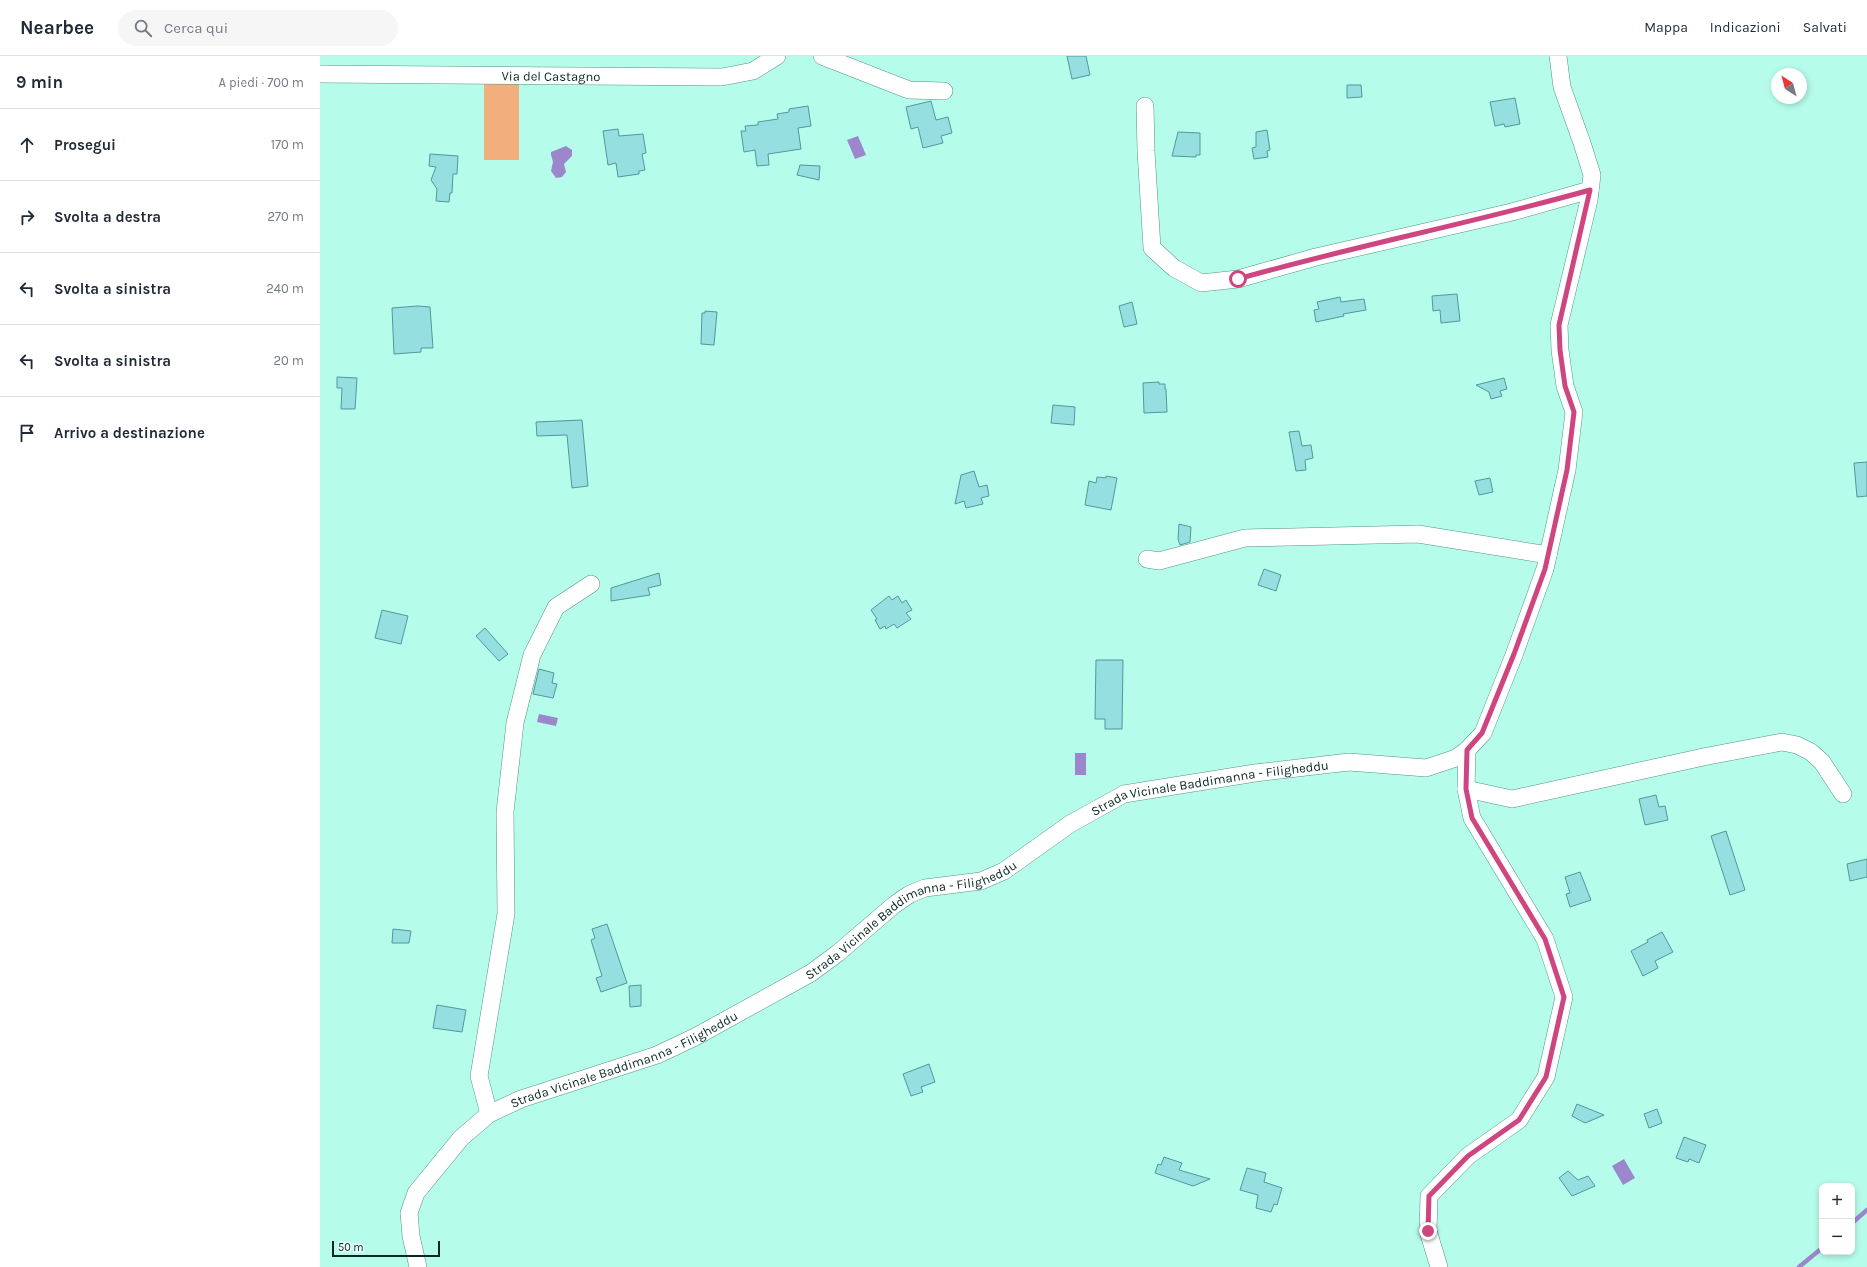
<!DOCTYPE html>
<html lang="it">
<head>
<meta charset="utf-8">
<style>
  body { margin:0; font-family:Karla,sans-serif; background:#f6f6f7; color:#1f2937 }
  .controls { position:absolute; right:12px; bottom:12px; display:grid; overflow:hidden; border-radius:8px; box-shadow:0 2px 6px #0003 }
  .controls button { width:36px; height:36px; display:grid; place-items:center; padding:0; border:0; border-bottom:1px solid #e0e1e3; background:#fff; color:#1f2937; font:20px sans-serif }
  .compass { position:absolute; left:1451px; top:12px; width:36px; height:36px; border-radius:50%; background:#fff; box-shadow:0 2px 6px #0003; rotate:324deg }
  .scale { position:absolute; left:12px; bottom:10px; width:108px; box-sizing:border-box; padding-left:4px; border:2px solid #0a2721; border-top:0; font-size:11px; line-height:14px; white-space:nowrap; color:#0a2721; -webkit-text-stroke:3px #e5fff8; paint-order:stroke }
  .stop { position:absolute; width:12px; height:12px; margin:-9px; border:3px solid #ce4580; border-radius:50%; background:#fff }
  .stop.end { background:#ce4580; border-color:#fff; box-shadow:0 1px 4px #0008 }
  .list { margin:0; padding:0; list-style:none }
  h2 { display:flex; justify-content:space-between; align-items:center; height:52px; margin:0; padding:0 16px; font-size:17px }
  h2 small { font-size:13px; font-weight:400; color:#747a83 }
  .list li { display:grid; grid-template-columns:26px 1fr auto; gap:12px; align-items:center; box-sizing:border-box; height:72px; padding:0 16px; border-top:1px solid #e0e1e3 }
  .list b { display:block; font-size:15px; white-space:nowrap }
  .list em { font-size:13px; font-style:normal; color:#747a83 }
  .icon { flex:none; width:22px; height:22px; fill:none; stroke:currentColor; stroke-width:2; stroke-linecap:round; stroke-linejoin:round }
  .map { position:relative; flex:none; width:1547px; height:1211px; overflow:hidden }
  header { display:flex; align-items:center; gap:24px; box-sizing:border-box; height:56px; padding:0 20px; background:#fff; border-bottom:1px solid #e0e1e3 }
  header strong { font-size:19px }
  nav { display:flex; gap:22px; margin-inline-start:auto; font-size:14px }
  .search { width:280px; height:36px; background:#f6f6f7; display:flex; align-items:center; gap:10px; box-sizing:border-box; padding:0 14px; border-radius:22px; color:#747a83; font-size:15px }
  main { display:flex }
  aside { flex:1; background:#fff }
  .map>svg:first-child { display:block }
  .green { fill:#f1af7d }
  .water { fill:#9c87cd }
  .lines { fill:none; stroke-linecap:round; stroke-linejoin:round }
  .stream { stroke:#9c87cd; stroke-width:4.5 }
  .building { fill:#96dfe1; stroke:#50989a }
  .minor-casing { stroke:#529586; stroke-width:18 }
  .minor { stroke:#fff; stroke-width:17 }
  .route { stroke:#ce4580; stroke-width:5 }
  .labels { text-anchor:middle; dominant-baseline:central; stroke-width:3.5; stroke-linejoin:round; paint-order:stroke }
  .street-label { font-size:13px; fill:#0a2721; stroke:#e5fff8 }
</style>
</head>
<body>
<header>
<strong>Nearbee</strong>
<div class="search"><svg class="icon" aria-label="search" viewBox="0 0 24 24"><circle cx="10" cy="10" r="6"/><path d="M15 15l6 6"/></svg>Cerca qui</div>
<nav><a>Mappa</a><a>Indicazioni</a><a>Salvati</a></nav>
</header>
<main>
<aside>
<h2>9 min<small>A piedi · 700 m</small></h2>
<ul class="list">
<li><svg class="icon" aria-label="ahead" viewBox="0 0 24 24"><path d="M12 20V5M6 11l6-6 6 6"/></svg><div><b>Prosegui</b></div><em>170 m</em></li>
<li><svg class="icon" aria-label="right" viewBox="0 0 24 24"><path d="M7 20v-9h11M14 6l5 5-5 5"/></svg><div><b>Svolta a destra</b></div><em>270 m</em></li>
<li><svg class="icon" aria-label="left" viewBox="0 0 24 24"><path d="M17 20v-9H6M10 6l-5 5 5 5"/></svg><div><b>Svolta a sinistra</b></div><em>240 m</em></li>
<li><svg class="icon" aria-label="left" viewBox="0 0 24 24"><path d="M17 20v-9H6M10 6l-5 5 5 5"/></svg><div><b>Svolta a sinistra</b></div><em>20 m</em></li>
<li><svg class="icon" aria-label="arrive" viewBox="0 0 24 24"><path d="M6 21V4h12l-3 4 3 4H6"/></svg><div><b>Arrivo a destinazione</b></div></li>
</ul>
</aside>
<div class="map">
<svg width="1547" height="1211" viewBox="0 0 1547 1211">
  <rect width="100%" height="100%" fill="#b6fcea"/>
  <rect class="green" x="164" y="27" width="35" height="77"/>
  <g class="water">
    <polygon points="538,80 546,99 535,103 527,84"/>
    <polygon points="246,90 252,94 252,100 244,108 246,116 242,121 236,122 231,115 233,106 231,99 231,96"/>
    <polygon points="219,658 238,662 236,670 217,666"/>
    <rect x="755" y="697" width="11" height="22"/>
    <polygon points="1304,1103 1315,1122 1303,1129 1292,1110"/>
  </g>
  <g class="lines">
    <g class="stream">
      <polyline points="1532,1167 1547,1154"/>
      <polyline points="1479,1211 1502,1192"/>
    </g>
  </g>
  <g class="building">
    <polygon points="747,0 766,0 770,19 752,23"/>
    <polygon points="1027,29 1041,29 1042,41 1027,42"/>
    <polygon points="1195,42 1200,68 1185,71 1184,68 1175,70 1170,46"/>
    <polygon points="611,45 616,64 628,61 632,77 621,80 623,87 603,92 598,71 591,73 586,51"/>
    <polygon points="488,50 491,70 478,72 481,93 448,98 449,109 437,110 435,94 424,96 421,75 426,75 425,70 438,69 438,66 458,63 457,58 469,56 469,53"/>
    <polygon points="298,73 299,80 323,78 326,97 322,98 325,114 319,115 319,118 298,121 296,107 288,109 283,75"/>
    <polygon points="947,74 950,94 947,95 948,101 934,103 932,92 936,91 936,76"/>
    <polygon points="858,76 880,77 880,99 876,99 876,101 852,100"/>
    <polygon points="110,98 138,100 137,118 133,118 132,137 130,137 129,146 116,145 117,133 111,124 116,111 109,110"/>
    <polygon points="480,109 500,110 499,124 477,119"/>
    <polygon points="1137,238 1140,265 1121,267 1120,254 1113,255 1112,240"/>
    <polygon points="1020,241 1021,246 1044,243 1046,254 1023,258 1024,260 996,266 994,254 999,253 997,246"/>
    <polygon points="812,246 817,268 804,271 799,250"/>
    <polygon points="98,250 110,251 113,292 101,292 101,296 74,298 72,252"/>
    <polygon points="385,255 397,256 394,289 381,288 382,257 385,257"/>
    <polygon points="17,321 37,322 35,353 21,353 22,332 17,332"/>
    <polygon points="1184,322 1187,333 1180,335 1182,340 1171,343 1169,336 1156,329"/>
    <polygon points="839,326 839,328 845,328 845,333 846,333 847,356 824,357 823,327"/>
    <polygon points="733,349 755,351 754,369 731,367"/>
    <polygon points="262,364 268,430 252,432 247,379 217,380 216,366"/>
    <polygon points="979,375 982,390 991,389 993,402 985,404 986,414 976,415 969,376"/>
    <polygon points="1547,406 1547,440 1537,441 1534,407"/>
    <polygon points="654,415 659,431 667,429 669,440 661,442 663,448 646,452 644,445 635,448 641,419"/>
    <polygon points="786,420 797,422 791,454 765,449 769,425 776,427 777,421 786,422"/>
    <polygon points="1170,422 1173,436 1159,439 1155,425"/>
    <polygon points="859,468 871,471 870,486 860,489 858,483"/>
    <polygon points="944,513 961,519 956,535 938,529"/>
    <polygon points="339,517 341,529 328,532 330,539 291,545 291,532"/>
    <polygon points="569,540 572,544 578,540 582,547 586,544 592,554 586,557 591,563 577,572 574,568 566,573 565,570 560,573 555,564 557,563 551,554"/>
    <polygon points="62,554 88,560 81,588 55,582"/>
    <polygon points="165,572 188,598 179,605 156,580"/>
    <polygon points="776,604 803,604 802,673 785,673 785,663 775,663"/>
    <polygon points="219,613 234,617 232,627 237,628 233,642 213,638"/>
    <polygon points="1336,739 1339,751 1345,750 1348,764 1325,769 1319,743"/>
    <polygon points="1406,775 1425,834 1410,839 1391,780"/>
    <polygon points="1547,803 1547,821 1530,825 1527,808"/>
    <polygon points="1260,816 1271,844 1250,851 1246,838 1250,837 1245,821"/>
    <polygon points="287,868 307,927 281,936 276,922 282,920 271,884 275,882 272,873"/>
    <polygon points="73,873 91,875 89,887 72,887"/>
    <polygon points="1342,876 1353,896 1335,905 1338,912 1323,920 1311,895 1328,886 1327,884"/>
    <polygon points="321,929 321,950 310,951 309,930"/>
    <polygon points="117,949 146,954 142,976 113,972"/>
    <polygon points="609,1008 615,1026 601,1031 603,1036 591,1040 583,1018"/>
    <polygon points="1257,1048 1284,1059 1265,1067 1252,1060"/>
    <polygon points="1337,1053 1342,1067 1329,1072 1324,1058"/>
    <polygon points="1364,1081 1386,1089 1379,1107 1369,1103 1368,1106 1356,1102"/>
    <polygon points="844,1101 862,1107 859,1114 890,1123 873,1130 835,1117 838,1108 841,1109"/>
    <polygon points="927,1112 946,1117 944,1126 962,1132 957,1149 954,1148 951,1156 936,1152 938,1139 920,1134"/>
    <polygon points="1248,1115 1258,1124 1268,1120 1275,1130 1252,1140 1239,1122"/>
  </g>
  <g class="lines">
    <g class="minor-casing">
      <g id="minor">
        <polyline points="502,0 589,34 624,35"/>
        <path id="s1" d="M0,18L402,21L433,15L457,0"/>
        <polyline points="825,50 826,95 832,192 854,212 881,227 918,223 996,201 1192,156 1270,134"/>
        <polyline points="827,503 839,505 925,482 1098,478 1228,499"/>
        <polyline points="1146,733 1192,743 1388,700 1462,686 1477,689 1491,696 1502,706 1523,738"/>
        <polyline points="169,1058 159,1020 186,858 185,756 195,667 212,599 236,551 271,528"/>
        <path id="s2" d="M98,1211L91,1180L89,1157L96,1137L141,1082L169,1058L201,1043L337,999L375,981L491,917L518,897L574,849L590,838L605,832L661,825L684,815L750,768L804,738L935,717L1029,706L1106,712L1136,702L1147,694L1163,677L1194,599L1225,513L1247,414L1254,356L1245,330L1240,294L1239,269L1269,144L1272,119L1262,87L1242,31L1238,0"/>
        <polyline points="1119,1211 1108,1175 1109,1140 1148,1100 1199,1064 1226,1021 1244,941 1225,883 1152,762 1146,733 1147,694"/>
      </g>
    </g>
    <use href="#minor" class="minor"/>
  </g>
  <g class="lines">
    <path class="route" d="M918,223C1034,190 1153,167 1270,134L1239,269L1240,294L1245,330L1254,356L1247,414L1225,513L1194,598L1162,677L1147,694L1146,733L1152,762L1225,883L1244,941L1226,1021L1199,1064L1148,1100L1109,1140L1108,1175"/>
  </g>
  <g class="labels">
    <g class="street-label">
      <text stroke="none"><textPath href="#s1" startOffset="231">Via del Castagno</textPath></text>
      <text stroke="none"><textPath href="#s2" startOffset="989">Strada Vicinale Baddimanna - Filigheddu</textPath></text>
      <text stroke="none"><textPath href="#s2" startOffset="653">Strada Vicinale Baddimanna - Filigheddu</textPath></text>
      <text stroke="none"><textPath href="#s2" startOffset="330">Strada Vicinale Baddimanna - Filigheddu</textPath></text>
    </g>
  </g>
</svg>
<div class="controls">
<button>+</button>
<button>−</button>
</div>
<svg class="compass" viewBox="-18 -18 36 36"><path d="M0-13l5 13h-10z" fill="#e53935"/><path d="M0 13l5-13h-10z" fill="#747a83"/></svg>
<div class="scale">50 m</div>
<div class="stop" style="left:918px;top:223px"></div>
<div class="stop end" style="left:1108px;top:1175px"></div>
</div>
</main>
</body>
</html>
